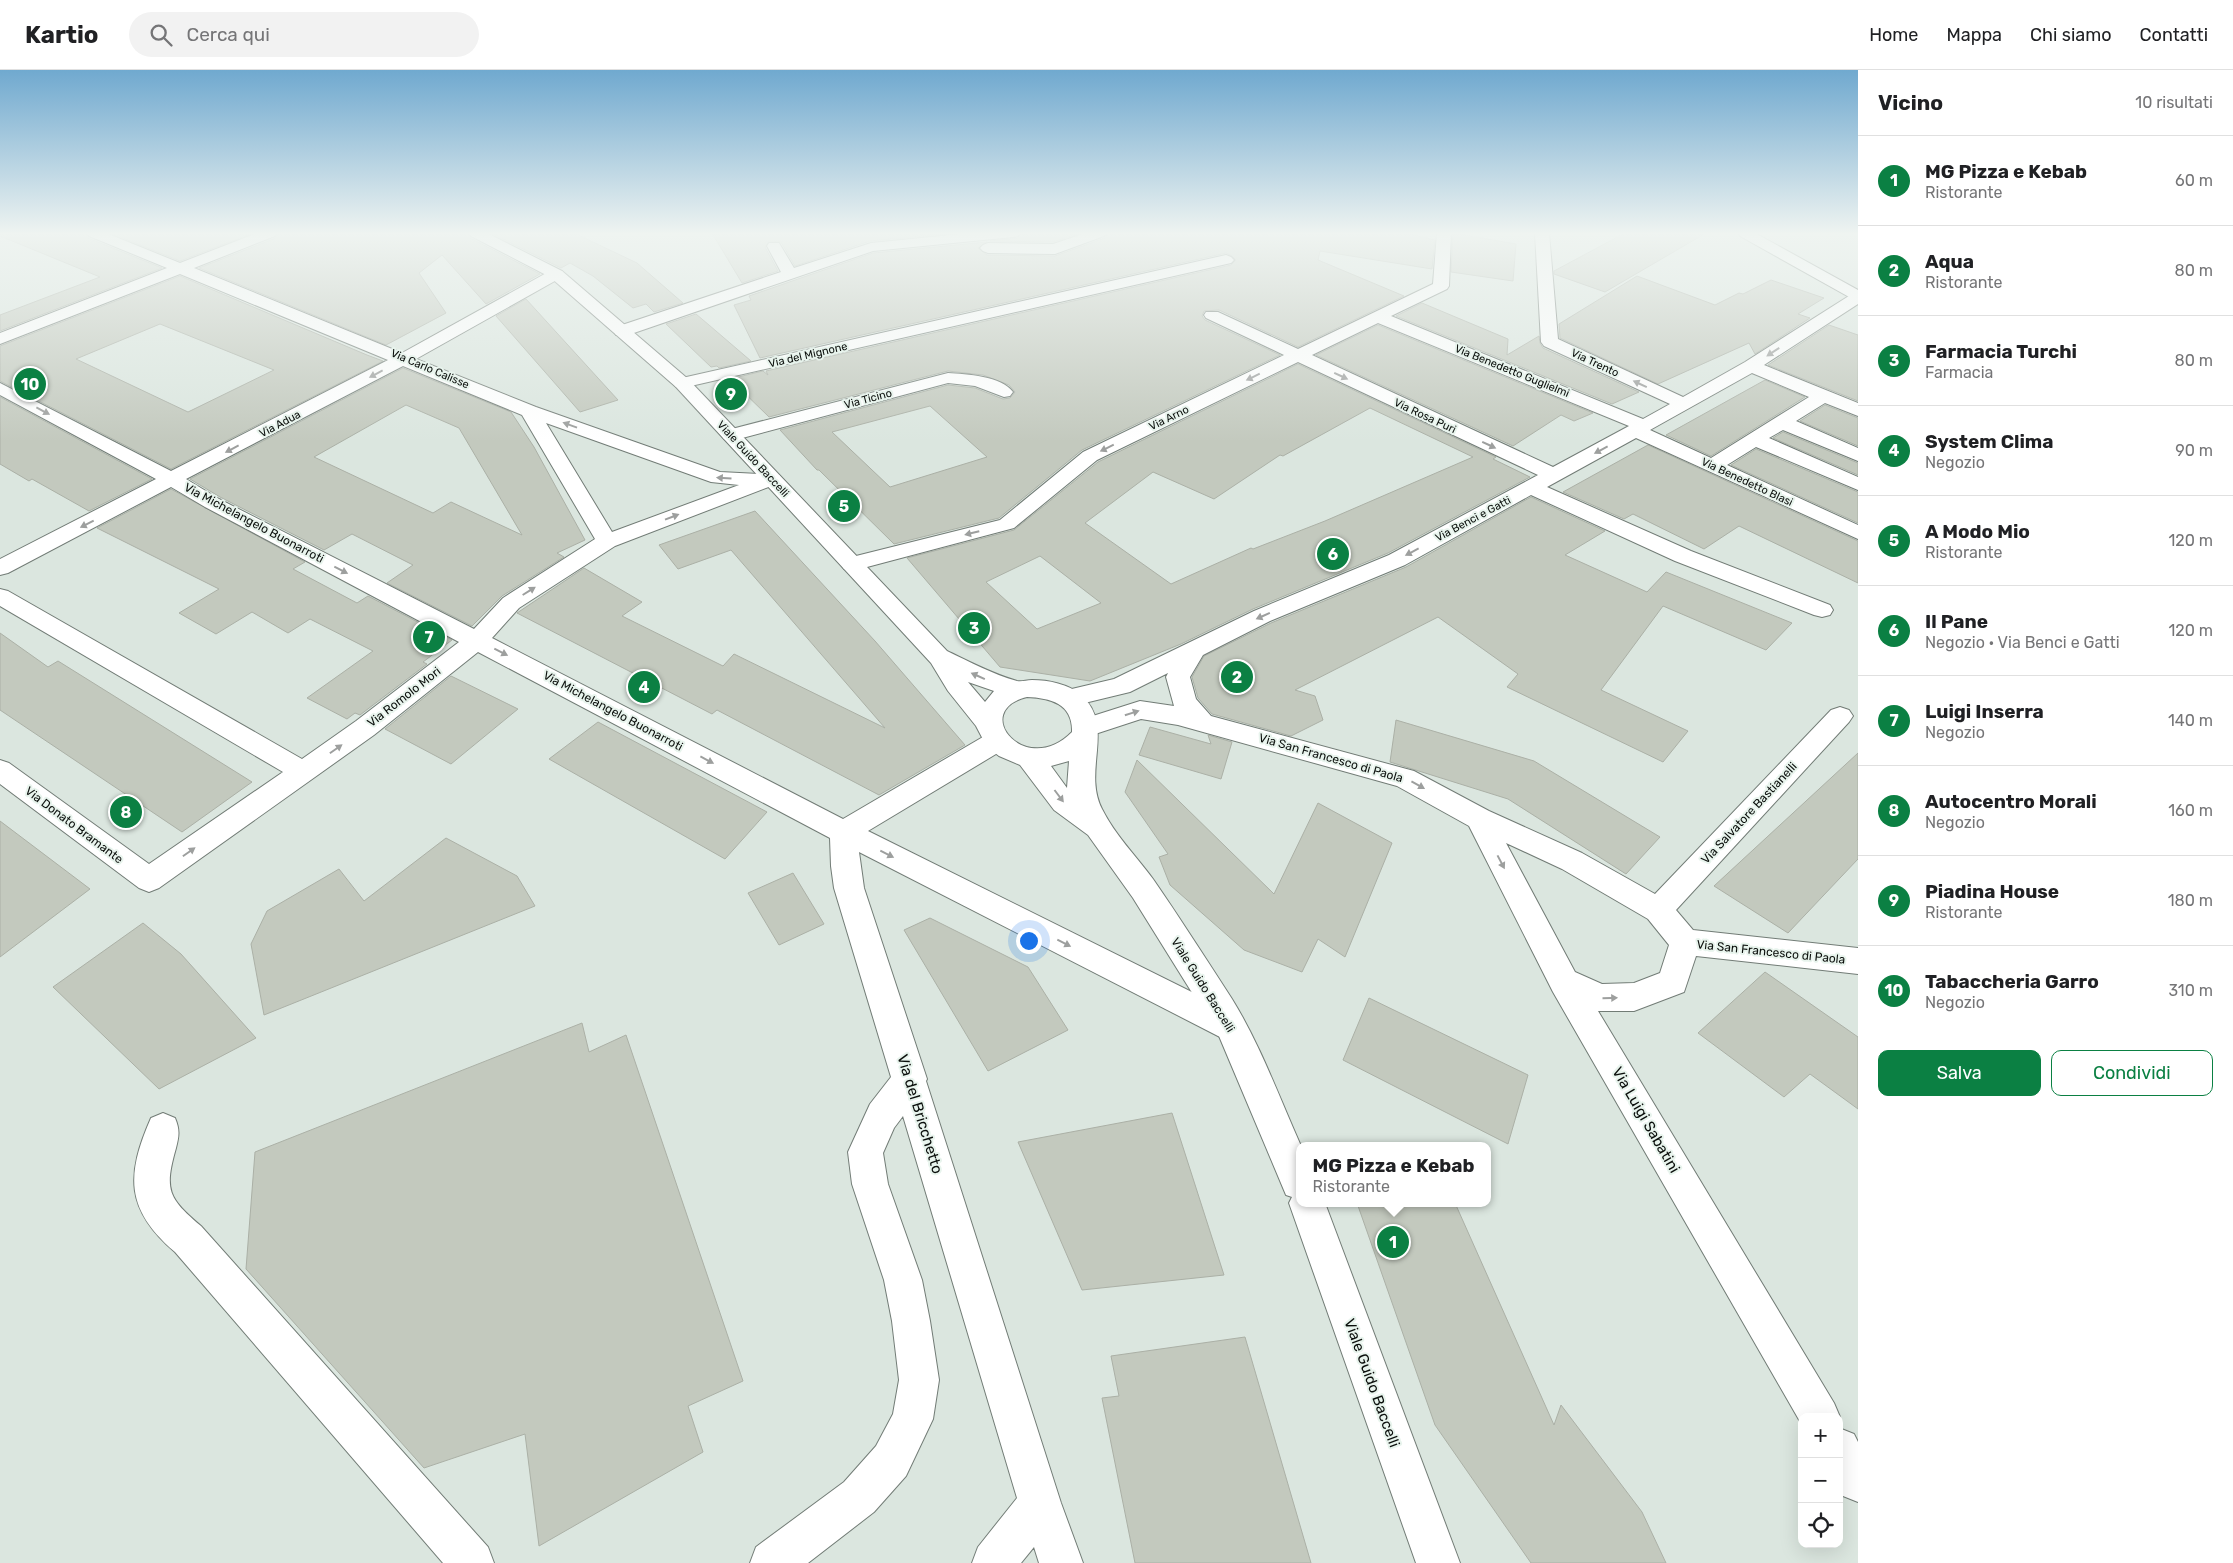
<!DOCTYPE html>
<html lang="it">
<head>
<meta charset="utf-8">
<style>
  body { margin:0; font-family:Rubik,sans-serif; background:#f2f2f2; color:#202124 }
  .controls { position:absolute; right:15px; bottom:15px; display:grid; overflow:hidden; border-radius:10px; box-shadow:0 5px 20px #0002 }
  .controls button { width:45px; height:45px; display:grid; place-items:center; padding:0; border:0; border-bottom:1px solid #e0e0e0; background:#fff; color:#202124; font:25px sans-serif }
  .you { position:absolute; left:1028px; top:870px; width:18px; height:18px; margin:-12px; border:4px solid #fff; border-radius:50%; background:#1a73e8; box-shadow:0 0 0 8px #1a73e833 }
  .badge { display:grid; place-items:center; width:32px; height:32px; border-radius:50%; background:#0b8043; color:#fff; font-size:16px; font-weight:700 }
  .pin { position:absolute; translate:-50% -50%; border:2px solid #fff; box-shadow:0 1px 5px #0006 }
  .popup { position:absolute; left:1296px; top:1072px; width:195px; height:65px; box-sizing:border-box; display:grid; place-content:center; border-radius:10px; background:#fff; filter:drop-shadow(0 1px 4px #0005); font-size:16px; white-space:nowrap; color:#757577 }
  .popup b { font-size:19px; color:#202124 }
  .popup::after { content:''; position:absolute; left:50%; top:100%; margin-left:-10px; border:10px solid transparent; border-top-color:#fff }
  .list { margin:0; padding:0; list-style:none }
  h2 { display:flex; justify-content:space-between; align-items:center; height:65px; margin:0; padding:0 20px; font-size:21px }
  h2 small { font-size:16px; font-weight:400; color:#757577 }
  .list li { display:grid; grid-template-columns:32px 1fr auto; gap:15px; align-items:center; box-sizing:border-box; height:90px; padding:0 20px; border-top:1px solid #e0e0e0 }
  .list b { display:block; font-size:19px; white-space:nowrap }
  .list p { margin:0; font-size:16px; white-space:nowrap; color:#757577 }
  .list em { font-size:16px; font-style:normal; color:#757577 }
  .actions { display:flex; gap:10px; padding:15px 20px }
  .actions a { flex:1; padding:11px 0; border:1px solid #0b8043; border-radius:10px; text-align:center; font-size:18px; color:#0b8043 }
  .actions .main { background:#0b8043; color:#fff }
  .icon { flex:none; width:28px; height:28px; fill:none; stroke:currentColor; stroke-width:2; stroke-linecap:round; stroke-linejoin:round }
  .map { position:relative; flex:none; width:1858px; height:1493px; overflow:hidden }
  header { display:flex; align-items:center; gap:30px; box-sizing:border-box; height:70px; padding:0 25px; background:#fff; border-bottom:1px solid #e0e0e0 }
  header strong { font-size:24px }
  nav { display:flex; gap:28px; margin-inline-start:auto; font-size:18px }
  .search { width:350px; height:45px; background:#f2f2f2; display:flex; align-items:center; gap:12px; box-sizing:border-box; padding:0 18px; border-radius:28px; color:#757577; font-size:19px }
  main { display:flex }
  aside { flex:1; background:#fff }
  .map>svg:first-child { display:block }
  .building { fill:#c3c9be; stroke:#abb0a6; fill-rule:evenodd }
  .lines { fill:none; stroke-linecap:round; stroke-linejoin:round }
  .minor-casing { stroke:#727c76; stroke-width:2 }
  .tertiary-casing { stroke:#727c76; stroke-width:2 }
  .secondary-casing { stroke:#727c76; stroke-width:2 }
  .minor { fill:#fff; fill-rule:evenodd }
  .tertiary { fill:#fff; fill-rule:evenodd }
  .secondary { fill:#fff; fill-rule:evenodd }
  .oneway { fill:#9d9f9e }
  .labels { text-anchor:middle; dominant-baseline:central; stroke-width:4; stroke-linejoin:round; paint-order:stroke }
  .far-street-label { font-size:11px; fill:#0b0f0c; stroke:#e8f4ed }
  .street-label { font-size:12px; fill:#0b0f0c; stroke:#e8f4ed }
  .near-street-label { font-size:15px; fill:#0b0f0c; stroke:#e8f4ed }
</style>
</head>
<body>
<header>
<strong>Kartio</strong>
<div class="search"><svg class="icon" aria-label="search" viewBox="0 0 24 24"><circle cx="10" cy="10" r="6"/><path d="M15 15l6 6"/></svg>Cerca qui</div>
<nav><a>Home</a><a>Mappa</a><a>Chi siamo</a><a>Contatti</a></nav>
</header>
<main>
<div class="map">
<svg width="1858" height="1493" viewBox="0 0 1858 1493">
  <rect width="100%" height="100%" fill="#dbe6df"/>
  <g class="building">
    <polygon points="0,163 85,163 88,168 162,198 0,261 0,245 100,207 0,166"/>
    <polygon points="110,163 253,163 180,191"/>
    <polygon points="279,163 467,163 470,168 540,204 486,234 442,185 419,203 446,243 386,275 199,198 276,168"/>
    <polygon points="491,163 574,163 637,193 683,233 654,242 646,234 633,238 593,206 570,193 561,198"/>
    <polygon points="712,163 955,163 870,171 795,196 781,172 769,171 765,177 778,201 742,213"/>
    <polygon points="1022,163 1081,163 1053,172 990,171 1018,168"/>
    <path d="M1108,163H1405L1435,170L1432,199L1320,181L1318,190L1404,226L1298,277L1219,240L1204,241L1202,246L1205,250L1280,285L1082,380L999,448L894,474L819,400H817L780,360L948,315L975,318L1003,329L1010,328L1015,322L1009,315L983,305L948,301L769,347L730,309L763,301L768,305L766,301L1231,195L1236,190L1232,186L1226,183L760,288L734,235L751,230L749,226L873,183L987,172L978,178L987,185L1055,186L1105,168ZM930,336L987,387L890,417L832,362Z"/>
    <polygon points="1453,163 1516,174 1513,211 1451,202"/>
    <polygon points="1625,163 1706,163 1605,222 1554,204 1554,201"/>
    <path d="M180,206L367,285L383,291L171,399L0,311V276ZM160,254L274,300L188,342L76,289Z"/>
    <polygon points="1637,206 1715,235 1739,223 1743,224 1771,210 1824,228 1798,244 1810,248 1755,284 1749,273 1658,314 1560,268 1559,254"/>
    <polygon points="526,229 618,330 580,342 496,246"/>
    <polygon points="1422,233 1508,269 1507,285 1539,266 1540,273 1543,278 1639,322 1612,334 1396,246"/>
    <polygon points="696,244 709,255 751,291 719,298 717,296 711,297 666,254"/>
    <polygon points="1378,255 1593,343 1574,351 1561,345 1513,376 1316,285"/>
    <polygon points="1829,255 1858,265 1858,331 1768,295"/>
    <path d="M1298,294L1496,387L1493,389L1530,407L1388,483L1253,539L1181,574L1090,611L1000,597L907,488L1014,460L1098,392ZM1370,338L1473,387L1325,451L1253,479L1251,478L1171,514L1085,453L1153,402L1214,429L1280,385L1283,386ZM1040,486L1101,533L1037,559L986,512Z"/>
    <path d="M403,298L511,342L534,377L585,470L557,483L564,487L502,526L472,556L387,513L413,495L352,464L324,480L220,427L190,409ZM406,335L459,358L522,465L451,432L433,443L314,387Z"/>
    <polygon points="1765,310 1805,327 1711,386 1666,365"/>
    <polygon points="0,327 152,409 89,441 32,409 29,411 0,394"/>
    <polygon points="1825,335 1858,348 1858,376 1800,351"/>
    <polygon points="1783,362 1858,393 1858,405 1773,368"/>
    <polygon points="1648,375 1858,471 1858,513 1739,456 1704,479 1633,444 1624,449 1563,422"/>
    <polygon points="1756,379 1858,422 1858,453 1731,395"/>
    <polygon points="171,419 305,492 293,499 357,533 368,526 452,570 423,592 427,594 360,645 355,643 347,649 307,628 373,581 310,549 288,563 252,542 216,564 179,543 219,519 97,458"/>
    <polygon points="1531,427 1605,461 1565,485 1647,522 1666,502 1792,553 1766,580 1663,536 1601,620 1688,661 1663,692 1507,617 1518,604 1438,547 1295,620 1315,626 1323,650 1291,666 1212,644 1198,628 1192,607 1204,586 1271,553 1406,497"/>
    <polygon points="755,441 875,571 965,675 879,725 717,640 712,644 517,543 584,498 642,532 622,546 723,596 734,584 885,658 731,480 678,499 659,475"/>
    <polygon points="0,563 48,597 58,591 252,712 182,762 0,640"/>
    <polygon points="451,606 518,639 451,694 385,659"/>
    <polygon points="1396,650 1534,691 1660,767 1626,804 1508,729 1390,692"/>
    <polygon points="598,652 767,742 725,789 549,689"/>
    <polygon points="1150,657 1211,674 1208,665 1232,672 1221,709 1139,685"/>
    <polygon points="1858,683 1858,789 1788,863 1714,816"/>
    <polygon points="1137,690 1274,824 1318,733 1392,773 1345,887 1318,869 1302,902 1244,880 1170,815 1159,787 1168,784 1125,722"/>
    <polygon points="0,751 90,819 0,887"/>
    <polygon points="446,768 517,806 535,836 264,945 251,874 267,841 339,799 364,831"/>
    <polygon points="793,803 824,854 779,875 748,823"/>
    <polygon points="930,848 1028,897 1068,960 988,1001 904,860"/>
    <polygon points="143,853 181,884 256,968 159,1019 53,917"/>
    <polygon points="1765,902 1858,967 1858,1039 1810,1004 1784,1027 1698,963"/>
    <polygon points="1369,928 1528,1005 1508,1074 1343,990"/>
    <polygon points="582,953 589,982 626,965 743,1311 688,1336 703,1382 539,1476 525,1364 424,1398 246,1199 255,1082"/>
    <polygon points="1172,1043 1224,1205 1082,1220 1018,1072"/>
    <polygon points="1357,1133 1455,1133 1554,1355 1561,1335 1642,1442 1666,1493 1531,1493 1435,1355"/>
    <polygon points="1245,1267 1311,1493 1135,1493 1102,1328 1119,1326 1111,1286"/>
  </g>
  <g class="lines">
    <g class="minor-casing">
      <g id="minor">
        <path d="M87,163H106L180,193L257,163H277L275,166L194,198L402,283L550,201H562L564,204L562,207L416,289L536,337L720,402L779,405L782,409L779,413L615,476L519,538L492,568L843,749L988,664L997,662L1006,664L1010,671L1006,678L868,761L1240,946L1245,956L1240,966L1229,971L1218,966L859,782L864,818L927,1009L926,1011L1061,1433L1083,1493H1039L1034,1477L1021,1493H972L978,1477L1017,1428L903,1046L894,1058L883,1083L888,1114L922,1210L930,1251L939,1310L933,1349L906,1406L874,1442L808,1493H750L756,1477L844,1412L876,1376L893,1344L899,1310L892,1251L884,1210L852,1114L848,1082L870,1034L891,1007L834,818L831,796L830,768L478,582L374,665L159,818L149,822L139,818L0,714V690L9,693L149,794L283,702L0,536V519L8,521L302,689L356,651L459,572L205,437L171,417L8,503L0,505V489L156,409L0,325V313L171,401L388,290L180,204L0,274V263L167,198L89,166ZM403,296L522,345L595,469L503,528L474,559L219,429L186,409ZM546,353L711,412L739,415L612,462Z"/>
        <polygon points="971,163 1020,163 1018,166 1013,167 873,181 628,265 616,265 614,261 616,257 781,202 767,176 769,173 779,173 794,198 871,173"/>
        <polygon points="1086,163 1106,163 1104,166 1055,184 988,183 983,181 980,178 983,175 988,173 1053,174"/>
        <path d="M1437,163H1451L1449,216L1447,219L1391,246L1643,349L1670,334L1544,276L1541,272L1535,163H1549L1558,269L1683,327L1745,292L1852,224L1858,222V234L1764,295L1858,333V346L1825,333L1796,351L1858,378V391L1783,360L1769,368L1858,407V420L1756,377L1727,395L1858,455V469L1636,368L1547,417L1691,481L1830,535L1833,540L1830,545L1822,547L1814,545L1675,491L1531,425L1405,495L1270,551L1203,585L1190,607L1196,629L1211,646L1414,701L1489,741L1582,783L1655,824L1831,640L1840,637L1849,640L1853,646L1849,652L1676,840L1693,860L1858,878V904L1696,886L1684,922L1634,941H1598L1834,1333L1840,1347L1839,1350V1347H1802V1355L1553,922L1469,756L1397,716L1178,655L1141,649L1086,667L1077,665L1073,658L1077,651L1140,631L1174,636L1166,607L1168,603L1130,622L1068,637L1059,634L1056,628L1059,622L1114,609L1254,541L1389,485L1538,405L1298,292L1097,390L1014,458L852,501L844,499L841,494L844,489L1000,450L1083,382L1284,285L1206,248L1204,245L1206,242H1218L1298,279L1433,214ZM1378,253L1629,356L1553,397L1312,285ZM1752,303L1809,327L1711,388L1650,360ZM1506,773L1562,799L1648,849L1669,875L1660,903L1634,913L1602,914L1575,902Z"/>
        <polygon points="1226,185 1231,187 1234,190 1231,193 682,318 676,317 673,313 676,309 682,308"/>
        <path d="M948,303C966,304 1002,306 1013,322L1010,326L1004,327L975,316L948,313L731,371L724,369L721,365L724,361Z"/>
        <path d="M163,1043L175,1048C180,1060 179,1066 176,1078C164,1120 168,1128 201,1156L488,1477L494,1493H443L175,1182C125,1139 126,1105 151,1048Z"/>
        <polygon points="1839,1358 1854,1364 1858,1372 1858,1432 1843,1426 1839,1419"/>
      </g>
    </g>
    <g class="tertiary-casing">
      <polygon id="tertiary" points="1738,163 1755,163 1858,220 1858,232 1740,166"/>
    </g>
    <g class="secondary-casing">
      <path id="secondary" d="M469,163H487L562,201L688,309L947,581C970,592 992,604 1017,611C1022,612 1026,610 1032,610C1048,610 1069,614 1081,625C1116,656 1082,700 1102,739C1115,765 1136,786 1153,809C1180,848 1206,889 1232,929C1260,974 1279,1027 1301,1076H1299V1133H1325L1460,1493H1416L1289,1133L1292,1127L1286,1125L1219,966L1133,828L1088,765L1054,740L1020,695L999,686L987,677L976,656L948,621L931,593L676,317L550,207L471,166ZM968,612L994,621L985,632ZM1027,627C1051,628 1073,634 1072,662C1026,709 969,641 1027,627ZM1069,691L1067,718L1051,696Z"/>
    </g>
    <use href="#minor" class="minor"/>
    <use href="#tertiary" class="tertiary"/>
    <use href="#secondary" class="secondary"/>
  </g>
  <defs><path id="oneway-solid" d="M-6-.8H1V-3.2L6.5 0L1 3.2V.8H-6Z" transform="scale(1.25)"/></defs>
  <g class="oneway">
    <use href="#oneway-solid" transform="translate(1773 282) rotate(147)"/>
    <use href="#oneway-solid" transform="translate(376 304) rotate(152)"/>
    <use href="#oneway-solid" transform="translate(1341 306) rotate(25)"/>
    <use href="#oneway-solid" transform="translate(1253 307) rotate(154)"/>
    <use href="#oneway-solid" transform="translate(1640 314) rotate(-155)"/>
    <use href="#oneway-solid" transform="translate(43 341) rotate(28)"/>
    <use href="#oneway-solid" transform="translate(570 355) rotate(-160)"/>
    <use href="#oneway-solid" transform="translate(1489 375) rotate(25)"/>
    <use href="#oneway-solid" transform="translate(1107 378) rotate(154)"/>
    <use href="#oneway-solid" transform="translate(232 379) rotate(152)"/>
    <use href="#oneway-solid" transform="translate(1601 380) rotate(152)"/>
    <use href="#oneway-solid" transform="translate(724 408) rotate(-176)"/>
    <use href="#oneway-solid" transform="translate(672 447) rotate(-21)"/>
    <use href="#oneway-solid" transform="translate(87 454) rotate(153)"/>
    <use href="#oneway-solid" transform="translate(972 463) rotate(166)"/>
    <use href="#oneway-solid" transform="translate(1412 482) rotate(152)"/>
    <use href="#oneway-solid" transform="translate(341 500) rotate(27)"/>
    <use href="#oneway-solid" transform="translate(529 521) rotate(-32)"/>
    <use href="#oneway-solid" transform="translate(1263 546) rotate(156)"/>
    <use href="#oneway-solid" transform="translate(501 582) rotate(27)"/>
    <use href="#oneway-solid" transform="translate(978 606) rotate(-156)"/>
    <use href="#oneway-solid" transform="translate(1132 643) rotate(-18)"/>
    <use href="#oneway-solid" transform="translate(336 679) rotate(-35)"/>
    <use href="#oneway-solid" transform="translate(707 690) rotate(28)"/>
    <use href="#oneway-solid" transform="translate(1418 715) rotate(29)"/>
    <use href="#oneway-solid" transform="translate(1059 726) rotate(53)"/>
    <use href="#oneway-solid" transform="translate(189 782) rotate(-35)"/>
    <use href="#oneway-solid" transform="translate(887 784) rotate(27)"/>
    <use href="#oneway-solid" transform="translate(1501 792) rotate(62)"/>
    <use href="#oneway-solid" transform="translate(1064 873) rotate(27)"/>
    <use href="#oneway-solid" transform="translate(1610 928) rotate(-2)"/>
  </g>
  <linearGradient id="sky" x2="0" y2="1"><stop stop-color="#70a9cf"/><stop offset="0.44" stop-color="#eff4f1"/><stop offset="1" stop-color="#eff4f1" stop-opacity="0"/></linearGradient>
  <rect width="1858" height="372" fill="url(#sky)"/>
  <g class="labels">
    <g class="far-street-label">
      <text transform="translate(808 285) rotate(-13)">Via del Mignone</text>
      <text transform="translate(1595 293) rotate(25)">Via Trento</text>
      <text transform="translate(430 299) rotate(23)">Via Carlo Calisse</text>
      <text transform="translate(1512 301) rotate(22)">Via Benedetto Guglielmi</text>
      <text transform="translate(868 329) rotate(-15)">Via Ticino</text>
      <text transform="translate(1425 346) rotate(25)">Via Rosa Puri</text>
      <text transform="translate(1169 348) rotate(-26)">Via Arno</text>
      <text transform="translate(280 354) rotate(-28)">Via Adua</text>
      <text transform="translate(753 389) rotate(47)">Viale Guido Baccelli</text>
      <text transform="translate(1747 412) rotate(25)">Via Benedetto Blasi</text>
      <text transform="translate(1473 449) rotate(-28)">Via Benci e Gatti</text>
    </g>
    <g class="street-label">
      <text transform="translate(254 453) rotate(28)">Via Michelangelo Buonarroti</text>
      <text transform="translate(404 627) rotate(-38)">Via Romolo Mori</text>
      <text transform="translate(613 641) rotate(28)">Via Michelangelo Buonarroti</text>
      <text transform="translate(1331 688) rotate(16)">Via San Francesco di Paola</text>
      <text transform="translate(1749 743) rotate(-47)">Via Salvatore Bastianelli</text>
      <text transform="translate(74 755) rotate(37)">Via Donato Bramante</text>
      <text transform="translate(1771 882) rotate(6)">Via San Francesco di Paola</text>
      <text transform="translate(1203 915) rotate(58)">Viale Guido Baccelli</text>
    </g>
    <g class="near-street-label">
      <text transform="translate(920 1044) rotate(73)">Via del Bricchetto</text>
      <text transform="translate(1646 1050) rotate(60)">Via Luigi Sabatini</text>
      <text transform="translate(1372 1313) rotate(70)">Viale Guido Baccelli</text>
    </g>
  </g>
</svg>
<div class="controls">
<button>+</button>
<button>−</button>
<button><svg class="icon" aria-label="locate" viewBox="0 0 24 24"><circle cx="12" cy="12" r="6"/><path d="M12 2v4M12 18v4M2 12h4M18 12h4"/></svg></button>
</div>
<div class="you"></div>
<div class="pin badge" style="left:1393px;top:1172px">1</div>
<div class="popup"><b>MG Pizza e Kebab</b>Ristorante</div>
<div class="pin badge" style="left:1237px;top:607px">2</div>
<div class="pin badge" style="left:974px;top:558px">3</div>
<div class="pin badge" style="left:644px;top:617px">4</div>
<div class="pin badge" style="left:844px;top:436px">5</div>
<div class="pin badge" style="left:1333px;top:484px">6</div>
<div class="pin badge" style="left:429px;top:567px">7</div>
<div class="pin badge" style="left:126px;top:742px">8</div>
<div class="pin badge" style="left:731px;top:324px">9</div>
<div class="pin badge" style="left:30px;top:314px">10</div>
</div>
<aside>
<h2>Vicino<small>10 risultati</small></h2>
<ul class="list">
<li><span class="badge">1</span><div><b>MG Pizza e Kebab</b><p>Ristorante</p></div><em>60 m</em></li>
<li><span class="badge">2</span><div><b>Aqua</b><p>Ristorante</p></div><em>80 m</em></li>
<li><span class="badge">3</span><div><b>Farmacia Turchi</b><p>Farmacia</p></div><em>80 m</em></li>
<li><span class="badge">4</span><div><b>System Clima</b><p>Negozio</p></div><em>90 m</em></li>
<li><span class="badge">5</span><div><b>A Modo Mio</b><p>Ristorante</p></div><em>120 m</em></li>
<li><span class="badge">6</span><div><b>Il Pane</b><p>Negozio · Via Benci e Gatti</p></div><em>120 m</em></li>
<li><span class="badge">7</span><div><b>Luigi Inserra</b><p>Negozio</p></div><em>140 m</em></li>
<li><span class="badge">8</span><div><b>Autocentro Morali</b><p>Negozio</p></div><em>160 m</em></li>
<li><span class="badge">9</span><div><b>Piadina House</b><p>Ristorante</p></div><em>180 m</em></li>
<li><span class="badge">10</span><div><b>Tabaccheria Garro</b><p>Negozio</p></div><em>310 m</em></li>
</ul>
<div class="actions"><a class="main">Salva</a><a>Condividi</a></div>
</aside>
</main>
</body>
</html>
